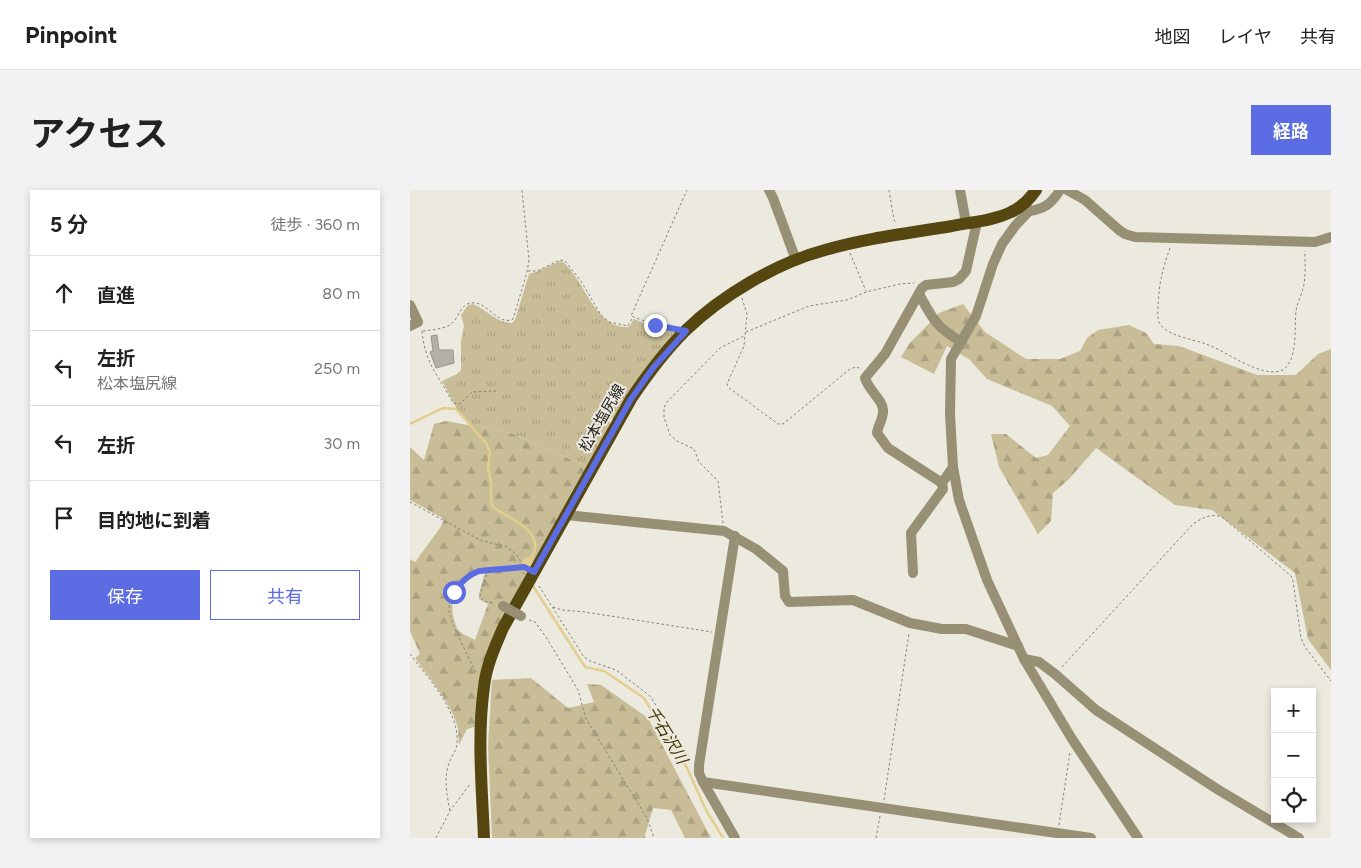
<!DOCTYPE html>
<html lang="ja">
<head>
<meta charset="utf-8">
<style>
  body { margin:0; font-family:Figtree,"Noto Sans JP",sans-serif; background:#f2f2f2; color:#222 }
  .controls { position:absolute; right:15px; bottom:15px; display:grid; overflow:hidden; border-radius:0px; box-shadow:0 2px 8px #0003 }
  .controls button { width:45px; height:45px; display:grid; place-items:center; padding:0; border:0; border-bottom:1px solid #e0e0e0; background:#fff; color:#222; font:25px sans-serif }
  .stop { position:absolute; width:15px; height:15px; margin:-11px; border:4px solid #5c6de4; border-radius:50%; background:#fff }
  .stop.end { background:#5c6de4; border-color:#fff; box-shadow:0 1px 5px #0008 }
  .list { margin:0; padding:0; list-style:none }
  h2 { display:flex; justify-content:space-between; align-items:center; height:65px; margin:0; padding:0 20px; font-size:21px }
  h2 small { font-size:16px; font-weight:400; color:#767676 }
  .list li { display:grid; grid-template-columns:32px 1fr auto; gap:15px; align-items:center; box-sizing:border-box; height:75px; padding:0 20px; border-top:1px solid #e0e0e0 }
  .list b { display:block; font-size:19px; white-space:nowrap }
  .list p { margin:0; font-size:16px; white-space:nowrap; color:#767676 }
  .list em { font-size:16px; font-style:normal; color:#767676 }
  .actions { display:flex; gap:10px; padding:15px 20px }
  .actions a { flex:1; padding:11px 0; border:1px solid #5c6de4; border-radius:0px; text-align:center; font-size:18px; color:#5c6de4 }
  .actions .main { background:#5c6de4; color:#fff }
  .icon { flex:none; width:28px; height:28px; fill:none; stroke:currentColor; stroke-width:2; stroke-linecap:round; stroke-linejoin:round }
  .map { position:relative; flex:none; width:921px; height:648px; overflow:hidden; border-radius:0px }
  header { display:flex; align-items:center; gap:30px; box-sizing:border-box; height:70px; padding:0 25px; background:#fff; border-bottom:1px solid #e0e0e0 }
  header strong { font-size:24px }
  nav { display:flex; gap:28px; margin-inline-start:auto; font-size:18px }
  .intro { display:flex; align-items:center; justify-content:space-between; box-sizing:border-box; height:120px; padding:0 30px }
  h1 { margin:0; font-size:35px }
  .button { padding:12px 22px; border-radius:0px; background:#5c6de4; color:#fff; font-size:18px; font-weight:700 }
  main { display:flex; gap:30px; padding:0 30px }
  aside { flex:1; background:#fff; border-radius:0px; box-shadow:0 2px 8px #0003 }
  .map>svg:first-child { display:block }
  .grass { fill:url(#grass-tufts) }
  .forest { fill:url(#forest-firs); fill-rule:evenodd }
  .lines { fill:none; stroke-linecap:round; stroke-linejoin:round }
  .stream { stroke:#e2ce8e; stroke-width:2.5 }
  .river { stroke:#e2ce8e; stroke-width:14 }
  .building { fill:#b2afa6; stroke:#98968c }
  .path { stroke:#82807a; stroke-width:1; stroke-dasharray:2.5 2.5; stroke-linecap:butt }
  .minor { stroke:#989075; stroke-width:10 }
  .major { stroke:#564711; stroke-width:12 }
  .minor-bridge { stroke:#989075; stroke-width:10 }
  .route { stroke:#5c6de4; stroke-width:6 }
  .labels { text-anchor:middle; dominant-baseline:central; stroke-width:4; stroke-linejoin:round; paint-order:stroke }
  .street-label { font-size:15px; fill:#1f1e1b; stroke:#ece9df }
  .water-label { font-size:16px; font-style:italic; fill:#443600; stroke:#ece9df }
</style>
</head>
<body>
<header>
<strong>Pinpoint</strong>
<nav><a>地図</a><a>レイヤ</a><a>共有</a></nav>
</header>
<div class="intro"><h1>アクセス</h1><a class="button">経路</a></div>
<main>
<aside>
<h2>5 分<small>徒歩 · 360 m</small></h2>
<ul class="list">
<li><svg class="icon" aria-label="ahead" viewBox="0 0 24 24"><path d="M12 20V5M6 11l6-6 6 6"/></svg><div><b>直進</b></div><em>80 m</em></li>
<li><svg class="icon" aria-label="left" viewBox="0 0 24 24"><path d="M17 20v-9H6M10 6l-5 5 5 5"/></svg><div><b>左折</b><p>松本塩尻線</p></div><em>250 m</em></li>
<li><svg class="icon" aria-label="left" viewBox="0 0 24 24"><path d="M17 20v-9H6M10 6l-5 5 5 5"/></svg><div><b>左折</b></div><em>30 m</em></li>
<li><svg class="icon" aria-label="arrive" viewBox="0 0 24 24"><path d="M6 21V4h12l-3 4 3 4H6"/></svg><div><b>目的地に到着</b></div></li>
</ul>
<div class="actions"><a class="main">保存</a><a>共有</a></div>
</aside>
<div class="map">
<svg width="921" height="648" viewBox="0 0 921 648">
  <defs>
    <pattern id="grass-tufts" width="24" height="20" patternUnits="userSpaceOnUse" patternTransform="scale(1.25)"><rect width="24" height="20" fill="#c8bd96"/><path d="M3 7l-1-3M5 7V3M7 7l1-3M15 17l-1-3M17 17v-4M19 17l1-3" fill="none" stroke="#aba281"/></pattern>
    <pattern id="forest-firs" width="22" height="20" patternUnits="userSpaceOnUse" patternTransform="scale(1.25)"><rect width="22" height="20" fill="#c8bd96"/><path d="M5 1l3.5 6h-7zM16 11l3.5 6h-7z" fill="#aba281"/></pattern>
  </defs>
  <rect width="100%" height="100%" fill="#ece9df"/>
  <path class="grass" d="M150,71C156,73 158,77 162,82C178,102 189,139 219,137L224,129L244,137L266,139L268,143L204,229L183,226V229L199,231L201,234L178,277L101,243L62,236L47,219L32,191L47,184L51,180V151L54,136L51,125L58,115L63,114C76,119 88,134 102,133L105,130L119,84L126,82Z"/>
  <g class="forest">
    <polygon points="553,114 575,142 616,169 650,169 670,161 677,148 688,140 719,135 736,143 744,154 769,156 847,185 886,185 908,164 921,159 921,480 898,449 885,383 802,320 765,315 686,258 659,289 643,303 641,331 628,344 589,277 581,244 596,244 626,268 638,265 660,236 642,216 577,189 560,170 537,156 524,184 491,167 499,154 529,123"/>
    <path d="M36,231L101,243L178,277L83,450L68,536L57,539L49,555C48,550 49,544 48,539C43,515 19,488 5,468L10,464L0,441V369L5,372L30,338L34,329L0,310V257L14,270L24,234ZM75,382L69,404V409L78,414L65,450C60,447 51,444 48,440C46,438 46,435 45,432C36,409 51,386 75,382Z"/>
    <polygon points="121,488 158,518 184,512 177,494 191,495 238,528 301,648 275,648 261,620 243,618 235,645 236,648 82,648 78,555 82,490"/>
  </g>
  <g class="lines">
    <g class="stream">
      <path d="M0,234L33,218L46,219L76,253L80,262L78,278L81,292V313L84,318C98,327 128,339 125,359C124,364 121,369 119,374"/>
      <polyline points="123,396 175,477 194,481 234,508 277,578 296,620 313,648"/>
    </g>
    <polyline class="river" points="119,377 119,374"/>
  </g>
  <polygon class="building" points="27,145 29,160 43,160 44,173 26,178 20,162 23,161 21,146"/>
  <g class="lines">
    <g class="path">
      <polyline points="479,0 484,30 486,33"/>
      <path d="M760,58C752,81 749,93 748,117C748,122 747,127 749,132C755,146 783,149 796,154C816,161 849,187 870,181C889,175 884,135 886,121C887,113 891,106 893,99C896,87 895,74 895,61"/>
      <polyline points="440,63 456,101"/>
      <polyline points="118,81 127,81 150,70 155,71 171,91 191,125 199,132 218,136 223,127"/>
      <polyline points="332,108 337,124 334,156 317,194 318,197 368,234 373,234 440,179 446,177 452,179"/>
      <polyline points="263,138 245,135 221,126 277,0"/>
      <path d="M12,141C15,174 29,186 43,213L50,214L62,202L87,201"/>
      <path d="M13,141C22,140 32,139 40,135C49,129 50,114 61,113C77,110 88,137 103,129L117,82L119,70L112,0"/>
      <polyline points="336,142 399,116 437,110 456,102 490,94 504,93"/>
      <polyline points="0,312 70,350 97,357 106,364 114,377"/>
      <polyline points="313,333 308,291 289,272 284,259 267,251 260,245 254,227 254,218 257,212 310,158 334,146"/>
      <polyline points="78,380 70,405 73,411 84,413"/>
      <polyline points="129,396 174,467 180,471 206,480 240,506 280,568"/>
      <polyline points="143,417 152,420 175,422 302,442"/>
      <polyline points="119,430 125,432 136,447 168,500 176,529 237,628 244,648"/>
      <path d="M0,464C18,488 50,522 47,554C46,562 40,568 38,576C34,591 37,606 40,621"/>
      <path d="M652,477L783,334C792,328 801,323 812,327L881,386L883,391L891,448L895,457L921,491"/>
      <path d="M66,482C61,473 39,429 39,421C39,407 50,389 63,383C77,376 98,379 114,377"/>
      <polyline points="474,610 499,443"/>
      <polyline points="649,635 660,562"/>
      <polyline points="26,648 40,621 60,594"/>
      <polyline points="466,648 470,626"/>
    </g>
    <g class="minor">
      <polyline points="359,0 363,8 386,70"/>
      <polyline points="550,0 556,33"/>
      <polyline points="657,0 675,10 709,40 715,44 725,47 905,52 921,47"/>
      <polyline points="615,14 619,21 605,36 592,54 583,74 566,126 541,169 540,224 543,277 549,310 577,390 614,469 662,549 728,648"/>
      <path d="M619,21C635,19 642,13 650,0"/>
      <path d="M509,104C523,129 525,136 550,151"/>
      <polyline points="0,115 8,132 0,136"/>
      <path d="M543,277L532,293L478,258L467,243C468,235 474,228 473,220C473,210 459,201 455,188L475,164L512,98L516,95L543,92L549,89L556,81L567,32"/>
      <polyline points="156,325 314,341 346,359 373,381 375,406 379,412 443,410 500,433 532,439 556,439 608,456"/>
      <polyline points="325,346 289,575 289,583 293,592 325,648"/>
      <polyline points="503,383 501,343 533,299 532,293"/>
      <polyline points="614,469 629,472 645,484 686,520 807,599 889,648"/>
      <polyline points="293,592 681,648"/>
    </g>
    <path class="major" d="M74,648C72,598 67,546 74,497C76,476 85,457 93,438L221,209C237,185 254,162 275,141C311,106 366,73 415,60C456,48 500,43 542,36C561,32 583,31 601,22C612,17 619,10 626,0"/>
    <polyline class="minor-bridge" points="93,416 111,426"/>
  </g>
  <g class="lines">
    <path class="route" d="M44,402C50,393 58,385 69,381L114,377L124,382L221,209L243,178L276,141L245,135"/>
  </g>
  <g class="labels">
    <g class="street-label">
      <text transform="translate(192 228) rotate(-60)">松本塩尻線</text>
    </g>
    <g class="water-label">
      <text transform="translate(257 545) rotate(59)">千石沢川</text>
    </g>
  </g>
</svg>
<div class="controls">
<button>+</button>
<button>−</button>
<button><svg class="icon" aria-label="locate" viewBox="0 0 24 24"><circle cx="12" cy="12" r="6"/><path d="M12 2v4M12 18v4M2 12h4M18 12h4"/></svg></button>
</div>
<div class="stop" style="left:44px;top:402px"></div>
<div class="stop end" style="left:245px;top:135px"></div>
</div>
</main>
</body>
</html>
